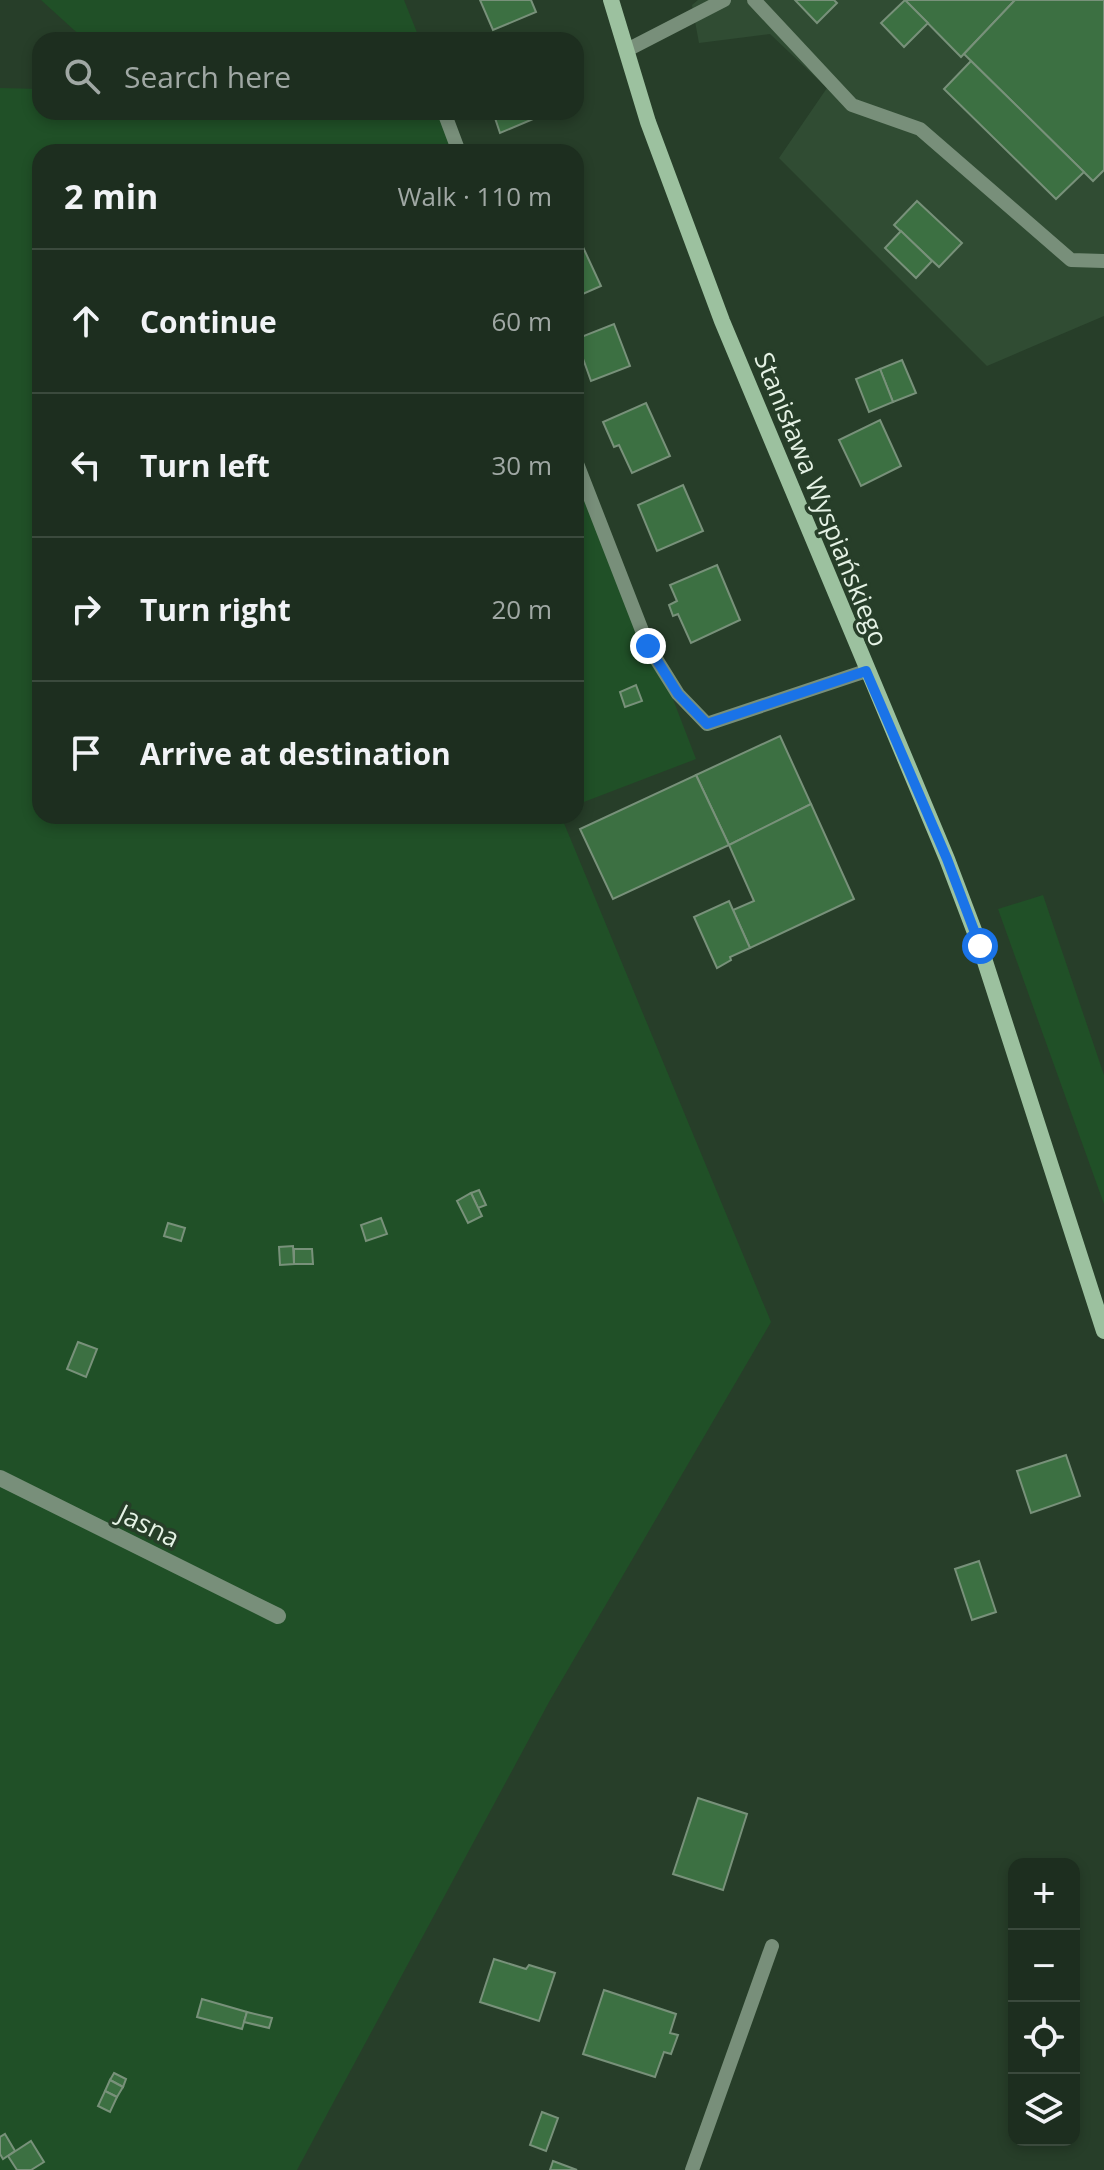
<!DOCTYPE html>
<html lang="en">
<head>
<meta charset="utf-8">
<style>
  body { margin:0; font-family:"Open Sans",sans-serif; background:#2a3a2c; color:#f1f3f6 }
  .controls { position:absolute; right:24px; bottom:24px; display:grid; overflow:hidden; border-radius:16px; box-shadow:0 4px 12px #0003 }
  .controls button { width:72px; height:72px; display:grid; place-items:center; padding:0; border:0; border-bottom:2px solid #3b4a3d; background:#1d2e1f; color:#f1f3f6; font:40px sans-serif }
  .stop { position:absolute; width:24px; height:24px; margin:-18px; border:6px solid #1a73e8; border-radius:50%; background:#fff }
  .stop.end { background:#1a73e8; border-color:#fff; box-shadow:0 2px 8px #0008 }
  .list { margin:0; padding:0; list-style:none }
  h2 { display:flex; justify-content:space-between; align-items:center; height:104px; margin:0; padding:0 32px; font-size:34px }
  h2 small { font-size:26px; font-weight:400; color:#a0a8a4 }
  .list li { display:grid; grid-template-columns:52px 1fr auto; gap:24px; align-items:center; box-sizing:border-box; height:144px; padding:0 32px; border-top:2px solid #3b4a3d }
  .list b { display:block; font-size:30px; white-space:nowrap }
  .list em { font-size:26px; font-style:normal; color:#a0a8a4 }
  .icon { flex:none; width:44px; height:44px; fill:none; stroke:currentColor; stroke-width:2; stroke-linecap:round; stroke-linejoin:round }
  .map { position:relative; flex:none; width:1104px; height:2170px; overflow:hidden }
  .search { position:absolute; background:#1d2e1f; box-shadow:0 4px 12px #0003; left:32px; top:32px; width:552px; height:88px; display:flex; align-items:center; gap:20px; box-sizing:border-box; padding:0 28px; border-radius:24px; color:#a0a8a4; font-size:30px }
  .panel { position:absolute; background:#1d2e1f; box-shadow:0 4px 12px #0003; left:32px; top:144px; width:552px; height:680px; border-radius:24px }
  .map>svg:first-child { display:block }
  .built { fill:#304c33 }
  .green { fill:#205027 }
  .building { fill:#3c7042; stroke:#78917a; stroke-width:2 }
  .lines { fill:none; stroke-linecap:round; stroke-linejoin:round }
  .lane { stroke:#788f7a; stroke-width:14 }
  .street { stroke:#788f7a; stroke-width:16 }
  .secondary { stroke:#9cc19f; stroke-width:16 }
  .route { stroke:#1a73e8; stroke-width:10 }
  .labels { text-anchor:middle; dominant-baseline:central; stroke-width:7; stroke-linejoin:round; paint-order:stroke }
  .street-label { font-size:26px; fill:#e5f2e5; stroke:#273e29 }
</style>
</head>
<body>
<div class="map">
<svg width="1104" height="2170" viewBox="0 0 1104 2170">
  <rect width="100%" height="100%" fill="#273e29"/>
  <polygon class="built" points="698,0 1104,0 1104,316 987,366 779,158 827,88 770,34 699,43 692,5"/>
  <g class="green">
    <polygon points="41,0 404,0 420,40 85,40"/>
    <polygon points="0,88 40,89 40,112 447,112 463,152 40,152 40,816 561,816 771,1322 549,1702 297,2170 0,2170"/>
    <polygon points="576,447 696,759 576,805"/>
    <polygon points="1043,895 1104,1075 1104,1204 998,909"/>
  </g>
  <g class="building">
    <polygon points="480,0 531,0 536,12 493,30"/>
    <polygon points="795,0 834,0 837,3 817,23"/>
    <polygon points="905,0 1015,0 961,57"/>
    <polygon points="905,0 928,23 904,47 881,23"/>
    <polygon points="1015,0 1104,0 1104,170 1093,181 964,54"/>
    <polygon points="971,61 1084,172 1056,199 944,89"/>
    <polygon points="493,112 536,112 538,117 500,133"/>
    <polygon points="917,201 962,243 939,267 894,225"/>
    <polygon points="901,231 932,261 916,278 885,248"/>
    <polygon points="582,245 601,286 576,297 576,248"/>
    <polygon points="614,324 630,366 591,381 576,339"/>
    <polygon points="902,360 916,393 893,402 880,369"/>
    <polygon points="880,369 893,402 869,412 856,379"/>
    <polygon points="646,403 670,456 632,473 619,445 614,447 603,422"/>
    <polygon points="880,420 901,466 861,486 839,440"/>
    <polygon points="683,485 703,531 657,551 638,505"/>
    <polygon points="717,565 740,620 691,643 678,614 673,616 669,605 677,601 670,585"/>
    <polygon points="636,685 642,701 625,707 620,692"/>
    <polygon points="780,736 811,804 729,845 696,775"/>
    <polygon points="696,775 729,845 613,899 580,829"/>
    <polygon points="811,804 854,899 750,948 733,910 754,901 729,845"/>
    <polygon points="729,901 750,948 730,957 731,960 717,968 694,917"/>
    <polygon points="479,1190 486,1205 478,1208 471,1193"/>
    <polygon points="471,1193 482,1216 468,1223 457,1201"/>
    <polygon points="381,1218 387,1234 366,1241 361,1225"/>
    <polygon points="168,1223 185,1228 181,1241 164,1236"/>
    <polygon points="293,1246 294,1264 280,1265 279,1247"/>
    <polygon points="294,1249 312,1249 313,1264 294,1264"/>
    <polygon points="78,1342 97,1349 86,1377 67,1369"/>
    <polygon points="1066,1455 1080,1496 1031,1513 1017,1471"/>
    <polygon points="979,1561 996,1612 972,1620 955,1569"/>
    <polygon points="698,1798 747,1814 723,1890 673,1874"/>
    <polygon points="494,1959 526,1969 529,1965 555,1973 539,2021 480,2002"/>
    <polygon points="604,1990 676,2014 670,2033 678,2035 671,2054 664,2052 655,2077 583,2054"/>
    <polygon points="202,1999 247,2012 242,2029 197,2017"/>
    <polygon points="247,2012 272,2018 269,2028 244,2022"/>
    <polygon points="114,2073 126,2079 123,2087 110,2080"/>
    <polygon points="110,2080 123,2087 117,2097 105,2091"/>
    <polygon points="105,2091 117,2097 110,2112 98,2106"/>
    <polygon points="542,2112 558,2118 546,2151 530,2145"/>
    <polygon points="5,2134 15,2151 3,2159 0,2154 0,2137"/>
    <polygon points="31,2141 44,2162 31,2170 17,2170 8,2156"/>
    <polygon points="553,2161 577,2170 550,2170"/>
  </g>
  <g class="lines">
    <g class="lane">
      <polyline points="754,0 852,105 920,129 1071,260 1104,261"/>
      <polyline points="627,50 724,0"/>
      <polyline points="444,112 459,152"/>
      <polyline points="576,461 648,646 678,694 707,724 866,671"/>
      <polyline points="692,2170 772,1946"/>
    </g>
    <polyline class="street" points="0,1478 278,1616"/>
    <polyline class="secondary" points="611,0 648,122 722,321 947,859 980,946 1104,1331"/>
  </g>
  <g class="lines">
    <polyline class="route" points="648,646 678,694 707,724 866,671 947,859 980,946"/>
  </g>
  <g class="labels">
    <g class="street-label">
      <text transform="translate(822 499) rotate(68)">Stanisława Wyspiańskiego</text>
      <text transform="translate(149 1525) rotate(26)">Jasna</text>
    </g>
  </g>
</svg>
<div class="controls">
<button>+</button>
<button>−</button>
<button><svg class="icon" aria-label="locate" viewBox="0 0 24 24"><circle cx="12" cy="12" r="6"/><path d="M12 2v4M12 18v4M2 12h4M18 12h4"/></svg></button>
<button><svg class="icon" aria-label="layers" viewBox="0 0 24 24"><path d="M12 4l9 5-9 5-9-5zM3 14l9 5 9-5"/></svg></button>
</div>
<div class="stop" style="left:980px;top:946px"></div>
<div class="stop end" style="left:648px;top:646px"></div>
<div class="search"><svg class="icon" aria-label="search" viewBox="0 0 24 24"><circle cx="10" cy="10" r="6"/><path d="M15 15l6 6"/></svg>Search here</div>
<section class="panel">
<h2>2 min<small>Walk · 110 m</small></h2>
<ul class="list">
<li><svg class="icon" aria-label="ahead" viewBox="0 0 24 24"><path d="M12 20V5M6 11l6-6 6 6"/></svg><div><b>Continue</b></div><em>60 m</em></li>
<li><svg class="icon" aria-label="left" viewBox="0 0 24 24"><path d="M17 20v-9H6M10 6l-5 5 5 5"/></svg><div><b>Turn left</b></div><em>30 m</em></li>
<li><svg class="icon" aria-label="right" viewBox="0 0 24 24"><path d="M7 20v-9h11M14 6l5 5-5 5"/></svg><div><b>Turn right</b></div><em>20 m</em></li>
<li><svg class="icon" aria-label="arrive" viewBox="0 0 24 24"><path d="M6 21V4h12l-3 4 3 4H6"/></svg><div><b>Arrive at destination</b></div></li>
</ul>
</section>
</div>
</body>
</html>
